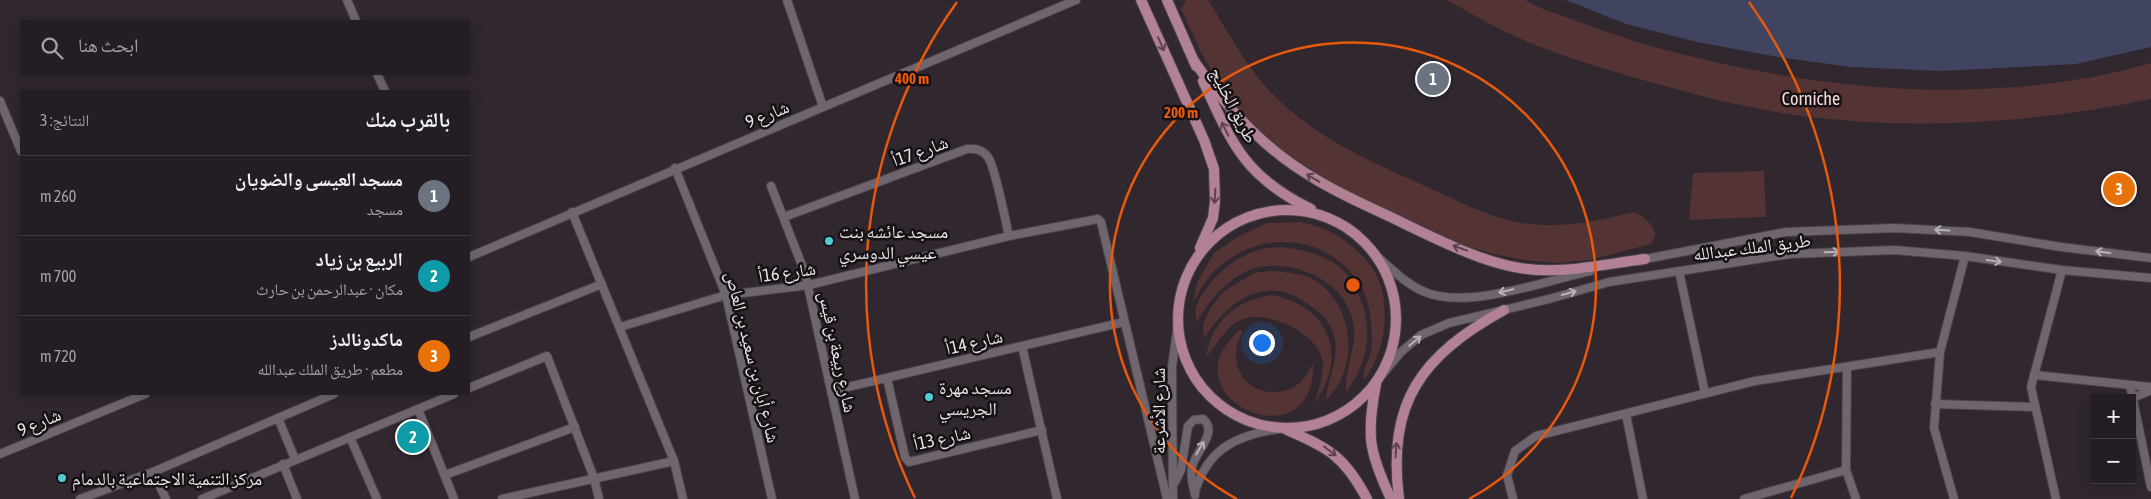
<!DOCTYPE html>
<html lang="ar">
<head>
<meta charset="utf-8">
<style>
  body { margin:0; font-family:"Asap Condensed","Noto Naskh Arabic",sans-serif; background:#302a30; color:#f1f3f6; direction:rtl }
  .controls { position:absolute; right:15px; bottom:15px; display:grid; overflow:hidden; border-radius:0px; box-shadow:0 2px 12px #0003 }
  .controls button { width:45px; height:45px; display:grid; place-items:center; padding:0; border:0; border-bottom:1px solid #413b41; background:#241d23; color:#f1f3f6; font:25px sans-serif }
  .you { position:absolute; left:1261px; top:342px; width:18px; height:18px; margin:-12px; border:4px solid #fff; border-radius:50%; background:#1a73e8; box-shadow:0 0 0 8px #1a73e833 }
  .badge { display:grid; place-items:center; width:32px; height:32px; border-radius:50%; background:#1a73e8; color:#fff; font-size:16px; font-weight:700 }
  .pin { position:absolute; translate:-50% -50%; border:2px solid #fff; box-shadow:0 1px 5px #0006 }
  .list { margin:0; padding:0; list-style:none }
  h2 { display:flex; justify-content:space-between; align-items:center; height:65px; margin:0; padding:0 20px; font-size:21px }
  h2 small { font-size:16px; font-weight:400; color:#a3a2a6 }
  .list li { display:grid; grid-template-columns:32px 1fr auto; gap:15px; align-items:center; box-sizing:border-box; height:80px; padding:0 20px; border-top:1px solid #413b41 }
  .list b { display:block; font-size:19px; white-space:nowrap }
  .list p { margin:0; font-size:16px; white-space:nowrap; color:#a3a2a6 }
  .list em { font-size:16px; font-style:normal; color:#a3a2a6 }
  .icon { flex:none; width:28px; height:28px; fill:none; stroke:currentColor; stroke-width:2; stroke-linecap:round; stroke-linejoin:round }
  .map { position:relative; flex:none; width:2151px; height:499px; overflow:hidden; direction:ltr }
  .search { position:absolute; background:#241d23; box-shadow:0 2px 12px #0003; left:20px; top:20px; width:450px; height:55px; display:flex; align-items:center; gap:12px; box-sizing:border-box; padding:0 18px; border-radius:0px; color:#a3a2a6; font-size:19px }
  .panel { position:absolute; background:#241d23; box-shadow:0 2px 12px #0003; left:20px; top:90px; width:450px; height:305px; border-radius:0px; direction:rtl }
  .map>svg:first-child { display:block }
  .green { fill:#533333 }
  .water { fill:#404461 }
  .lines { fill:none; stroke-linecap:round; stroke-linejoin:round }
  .minor-casing { stroke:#4a4349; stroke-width:10 }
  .major-casing { stroke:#4a4349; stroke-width:12 }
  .minor { stroke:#6f656e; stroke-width:8 }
  .major { stroke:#b28196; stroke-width:10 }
  .oneway { stroke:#5c434f }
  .oneway2 { stroke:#b8b1b7 }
  .ring { fill:none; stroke:#e8590c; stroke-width:2.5 }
  .poi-dot { fill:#51ccd3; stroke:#151115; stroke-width:2 }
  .labels { text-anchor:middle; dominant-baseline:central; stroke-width:5; stroke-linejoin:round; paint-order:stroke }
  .park-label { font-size:18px; fill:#f8dcdb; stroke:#151115 }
  .street-label { font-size:18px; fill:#e9e3e8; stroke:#151115 }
  .poi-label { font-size:18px; fill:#e9e3e8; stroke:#151115; text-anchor:start }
  .centre { fill:#e8590c; stroke:#151115; stroke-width:2.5 }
  .ring-label { font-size:15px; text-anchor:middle; font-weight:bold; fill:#e8590c; stroke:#151115; stroke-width:5; stroke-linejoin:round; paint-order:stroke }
</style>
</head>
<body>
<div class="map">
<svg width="2151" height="499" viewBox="0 0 2151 499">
  <rect width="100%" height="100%" fill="#30272f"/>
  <g class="green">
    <path d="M1186,0H1208C1227,29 1243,62 1267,88C1312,138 1374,163 1434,190C1464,204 1497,221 1530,224C1566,228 1600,220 1635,212C1646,218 1651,223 1656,234L1651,244L1589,260L1556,263L1523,260L1489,253L1459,243L1329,182L1269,141L1245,117L1218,82L1201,52L1181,9Z"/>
    <path d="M1447,0H1525L1543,9C1583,23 1624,39 1665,50C1822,91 1993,108 2151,63V99C2036,123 1918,131 1801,116C1750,109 1700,96 1650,82C1598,67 1542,51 1494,26C1478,18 1463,9 1447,0Z"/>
    <polygon points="1764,171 1766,217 1689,220 1693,173"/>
    <path d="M1300,222C1308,224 1318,226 1325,229C1345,238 1369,258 1378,278C1391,311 1385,352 1364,380C1362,369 1369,361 1371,351C1374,336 1370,303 1363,290C1332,233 1260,227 1214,271C1205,280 1199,292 1193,303L1197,283L1214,253L1239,236L1267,223Z"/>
    <path d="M1279,247C1301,249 1326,254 1343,270C1349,276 1355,287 1359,296C1374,329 1368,364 1346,392C1346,384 1346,376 1348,369C1352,346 1359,337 1350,312C1337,274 1277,254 1243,273C1222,284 1208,303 1196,323C1196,318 1195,312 1196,307C1204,283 1235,256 1259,250C1265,248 1273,248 1279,247Z"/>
    <path d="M1271,271C1287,272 1305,273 1319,283C1355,311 1359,369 1326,400C1327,379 1340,360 1334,336C1331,321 1320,312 1308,304C1266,273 1227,301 1204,339L1203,324L1211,307L1223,292L1254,273Z"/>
    <path d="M1270,295C1308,300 1339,329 1330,370C1328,382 1320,394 1314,405C1318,392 1323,377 1323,364C1321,334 1269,310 1243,319C1226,325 1218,344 1206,357C1212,320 1235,302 1270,295Z"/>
    <path d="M1239,330L1243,331C1220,371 1258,408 1297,385C1304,380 1309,371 1313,364C1316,447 1209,418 1218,362C1221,349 1231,339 1239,330Z"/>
  </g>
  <polygon class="water" points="1566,0 2151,0 2151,47 2076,64 1942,71 1851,67 1778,57 1697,42 1626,24"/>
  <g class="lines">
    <g class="minor-casing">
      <g id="minor">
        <polyline points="347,0 356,21"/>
        <polyline points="787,0 823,107"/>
        <polyline points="377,74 385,91"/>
        <polyline points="0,101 21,151"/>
        <polyline points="675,168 726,295 772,499"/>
        <polyline points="771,186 805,273 855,499"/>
        <polyline points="572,212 674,461 683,499"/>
        <path d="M784,217L967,149C976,148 983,150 988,157C996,169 1005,220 1009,236"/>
        <polyline points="469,257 1076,0"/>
        <path d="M1379,258C1393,270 1407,285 1425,292C1467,310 1545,281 1590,271"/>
        <polyline points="1640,260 1786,232 1895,228 1970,232 2061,247 2151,258"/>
        <polyline points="1679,271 1705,393"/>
        <polyline points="620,327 726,295 809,285 1009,236 1098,219 1101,222 1167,499"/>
        <polyline points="469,337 602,284"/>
        <polyline points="1022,346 1057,499"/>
        <polyline points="1847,367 1846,470 1856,499"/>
        <polyline points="2034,375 2151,387"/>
        <polyline points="1381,376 1401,352 1421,335 1449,323 1549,299 1609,282 1790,254 1894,250 1965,256 2062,270 2151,278"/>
        <polyline points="887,378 905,457 909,462 1042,430"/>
        <polyline points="2130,385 2151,487"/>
        <polyline points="469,388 547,356 594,478 599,499"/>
        <polyline points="831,391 1124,322"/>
        <polyline points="2133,398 2151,390"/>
        <polyline points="1935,404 2035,407"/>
        <polyline points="418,409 454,499"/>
        <polyline points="1626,414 1643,499"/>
        <polyline points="278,418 295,459"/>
        <polyline points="350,437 377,499"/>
        <polyline points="0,454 145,394"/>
        <polyline points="283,464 297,499"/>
        <polyline points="153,472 166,499"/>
        <polyline points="445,475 575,427"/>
        <path d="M1175,482L1181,470L1188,426L1194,420L1203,419C1219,432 1195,452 1192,467C1190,477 1193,486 1195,495"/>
        <path d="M1195,492C1207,449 1237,435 1278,429"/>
        <polyline points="80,499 153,472 334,394"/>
        <polyline points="202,499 454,394"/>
        <polyline points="502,499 674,461"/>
        <polyline points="1173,499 1172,367 1178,323"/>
        <polyline points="1513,499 1507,475 1515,451 1536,436 1755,381 1940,352"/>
        <polyline points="1744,499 1846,470"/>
        <polyline points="1954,499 1934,428 1940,352 1965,256"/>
        <polyline points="2056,499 2031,387 2062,270"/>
      </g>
    </g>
    <g class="major-casing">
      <g id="major">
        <polyline points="1141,0 1204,140 1214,169 1215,201 1213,218 1200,248"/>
        <polyline points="1167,0 1196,66"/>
        <path d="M1194,61C1225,106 1264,149 1312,177C1342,196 1375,209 1407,225C1441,241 1482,262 1520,268C1560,275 1605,264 1645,259"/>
        <path d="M1203,81C1232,144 1245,177 1311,209"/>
        <circle cx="1287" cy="319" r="109"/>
        <path d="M1376,384C1366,436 1369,452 1391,499"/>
        <path d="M1287,430C1329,448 1345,457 1367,499"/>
        <path d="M1399,499C1387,402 1421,356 1504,310"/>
      </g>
    </g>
    <use href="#minor" class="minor"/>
    <use href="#major" class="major"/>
  </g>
  <defs><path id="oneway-shaft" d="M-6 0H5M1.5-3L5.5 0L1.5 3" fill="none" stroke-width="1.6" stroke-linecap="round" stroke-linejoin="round" transform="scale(1.25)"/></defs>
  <g class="oneway">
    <use href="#oneway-shaft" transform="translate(1161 44) rotate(66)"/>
    <use href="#oneway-shaft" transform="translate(1225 129) rotate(-116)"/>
    <use href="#oneway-shaft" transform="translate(1313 178) rotate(-149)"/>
    <use href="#oneway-shaft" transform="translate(1215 196) rotate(93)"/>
    <use href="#oneway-shaft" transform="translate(1460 248) rotate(-160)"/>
    <use href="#oneway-shaft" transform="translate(1396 450) rotate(-86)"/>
    <use href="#oneway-shaft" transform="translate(1330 451) rotate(37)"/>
  </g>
  <g class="oneway2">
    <use href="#oneway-shaft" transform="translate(1942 230) rotate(-177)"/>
    <use href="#oneway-shaft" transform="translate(1832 252) rotate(-2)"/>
    <use href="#oneway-shaft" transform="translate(2103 252) rotate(-173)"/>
    <use href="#oneway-shaft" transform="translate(1994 261) rotate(8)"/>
    <use href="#oneway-shaft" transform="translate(1506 291) rotate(167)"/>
    <use href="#oneway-shaft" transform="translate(1569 293) rotate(-16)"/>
    <use href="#oneway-shaft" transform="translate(1415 341) rotate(-40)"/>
    <use href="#oneway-shaft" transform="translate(1200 448) rotate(-60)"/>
  </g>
  <g class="ring">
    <path d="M1237 499A243 243 0 1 1 1469 499"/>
    <path d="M915 498A487 487 0 0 1 957 2M1749 2A487 487 0 0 1 1791 498"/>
  </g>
  <g class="poi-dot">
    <circle cx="829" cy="241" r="5"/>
    <circle cx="929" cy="397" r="5"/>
    <circle cx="62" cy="478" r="5"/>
  </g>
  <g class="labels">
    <g class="park-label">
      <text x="1811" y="98">Corniche</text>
    </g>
    <g class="street-label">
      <text transform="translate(1234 105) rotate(63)">طريق الخليج</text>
      <text transform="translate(767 114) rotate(-22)">شارع 9</text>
      <text transform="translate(920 151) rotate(-20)">شارع 17أ</text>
      <text transform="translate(1752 247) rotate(-7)">طريق الملك عبدالله</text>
      <text transform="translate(787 272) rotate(-8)">شارع 16أ</text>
      <text transform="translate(974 342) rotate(-13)">شارع 14أ</text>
      <text transform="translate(838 352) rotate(78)">شارع ربيعة بن قيس</text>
      <text transform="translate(753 357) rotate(76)">شارع أبان بن سعيد بن العاص</text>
      <text transform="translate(1158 411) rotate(-90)">شارع الأشرعة</text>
      <text transform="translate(39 422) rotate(-23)">شارع 9</text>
      <text transform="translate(942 438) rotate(-12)">شارع 13أ</text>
    </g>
    <g class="poi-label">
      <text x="839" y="231">مسجد عائشه بنت<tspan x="839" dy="21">عيسي الدوسري</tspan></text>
      <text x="939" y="387">مسجد مهرة<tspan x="939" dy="21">الجريسي</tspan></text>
      <text x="72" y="478">مركز التنمية الاجتماعية بالدمام</text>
    </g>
  </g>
  <circle cx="1353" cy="285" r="8" class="centre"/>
  <g class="ring-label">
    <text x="912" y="84">400 m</text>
    <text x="1181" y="118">200 m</text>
  </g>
</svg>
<div class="controls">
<button>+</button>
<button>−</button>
</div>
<div class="you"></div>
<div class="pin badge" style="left:1433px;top:79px;background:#6b7280">1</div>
<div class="pin badge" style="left:413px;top:437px;background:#0f9aa8">2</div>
<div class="pin badge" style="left:2119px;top:189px;background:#e8710a">3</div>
<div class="search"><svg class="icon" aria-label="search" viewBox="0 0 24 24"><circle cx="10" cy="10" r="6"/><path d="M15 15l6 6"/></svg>ابحث هنا</div>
<section class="panel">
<h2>بالقرب منك<small>النتائج: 3</small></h2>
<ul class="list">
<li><span class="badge" style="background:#6b7280">1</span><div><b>مسجد العيسى والضويان</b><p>مسجد</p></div><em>260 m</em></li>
<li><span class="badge" style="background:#0f9aa8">2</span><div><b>الربيع بن زياد</b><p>مكان · عبدالرحمن بن حارث</p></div><em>700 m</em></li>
<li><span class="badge" style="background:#e8710a">3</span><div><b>ماكدونالدز</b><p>مطعم · طريق الملك عبدالله</p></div><em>720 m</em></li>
</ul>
</section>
</div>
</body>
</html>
